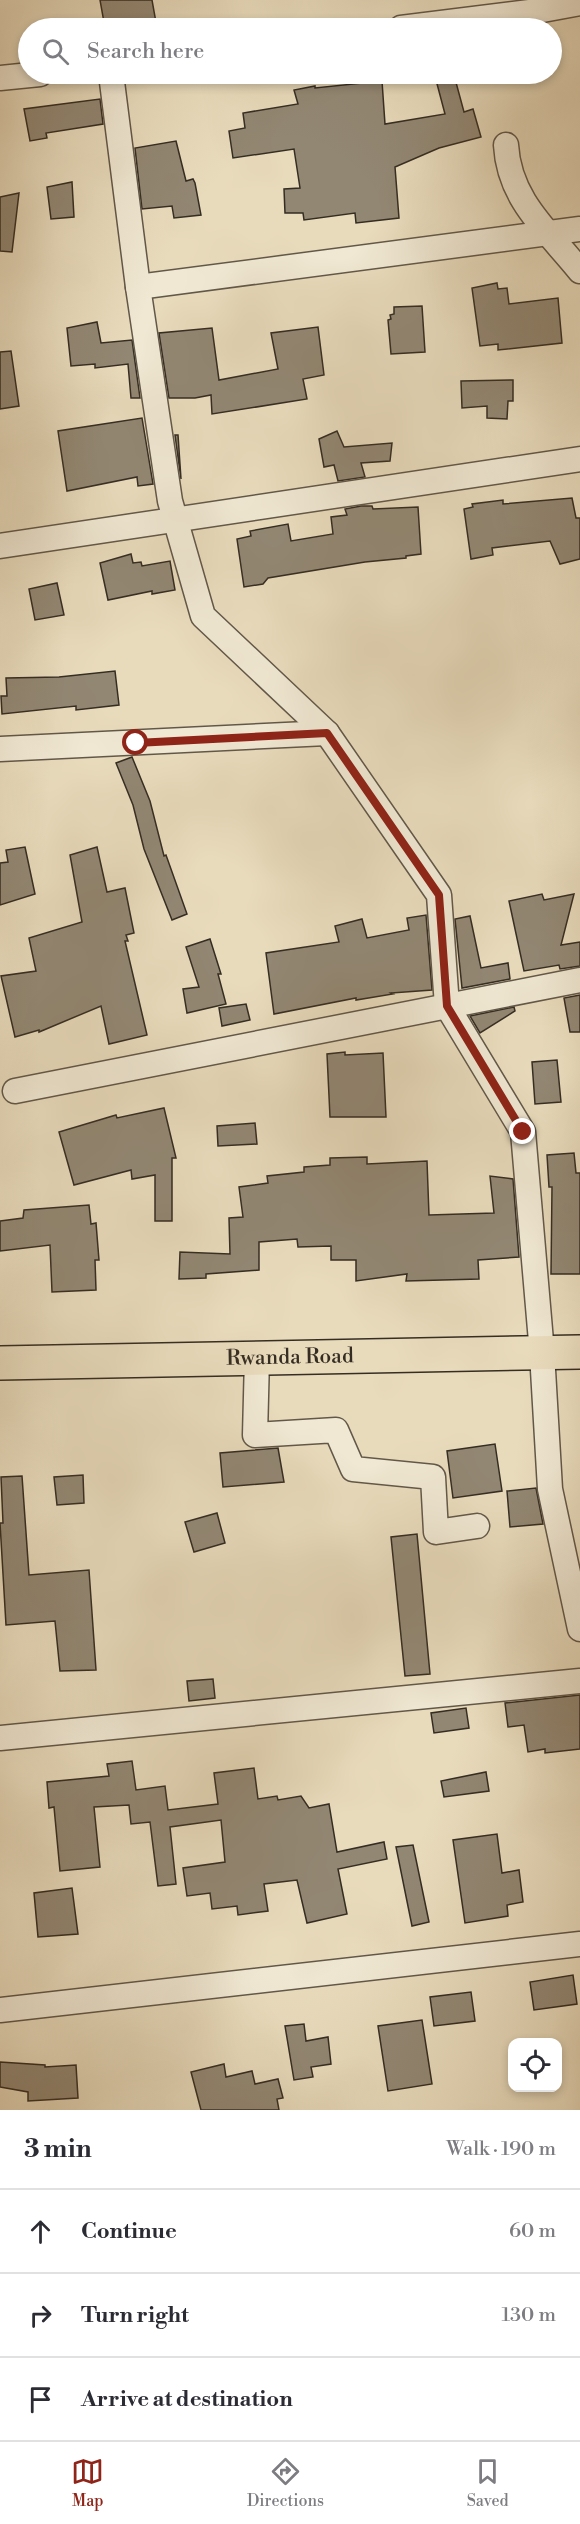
<!DOCTYPE html>
<html lang="en">
<head>
<meta charset="utf-8">
<style>
  body { margin:0; font-family:"Libre Bodoni",serif; background:#f2f2f3; color:#2b2b33 }
  .controls { position:absolute; right:18px; bottom:18px; display:grid; overflow:hidden; border-radius:12px; box-shadow:0 3px 9px #0003 }
  .controls button { width:54px; height:54px; display:grid; place-items:center; padding:0; border:0; border-bottom:2px solid #e1e1e2; background:#fff; color:#2b2b33; font:30px sans-serif }
  .stop { position:absolute; width:18px; height:18px; margin:-14px; border:4px solid #8f2418; border-radius:50%; background:#fff }
  .stop.end { background:#8f2418; border-color:#fff; box-shadow:0 2px 6px #0008 }
  .list { margin:0; padding:0; list-style:none }
  h2 { display:flex; justify-content:space-between; align-items:center; height:78px; margin:0; padding:0 24px; font-size:26px }
  h2 small { font-size:20px; font-weight:400; color:#7c7c81 }
  .list li { display:grid; grid-template-columns:39px 1fr auto; gap:18px; align-items:center; box-sizing:border-box; height:84px; padding:0 24px; border-top:2px solid #e1e1e2 }
  .list b { display:block; font-size:22px; white-space:nowrap }
  .list em { font-size:20px; font-style:normal; color:#7c7c81 }
  .icon { flex:none; width:33px; height:33px; fill:none; stroke:currentColor; stroke-width:2; stroke-linecap:round; stroke-linejoin:round }
  .map { position:relative; flex:none; width:580px; height:2110px; overflow:hidden }
  .search { position:absolute; background:#fff; box-shadow:0 3px 9px #0003; left:18px; right:18px; top:18px; height:66px; display:flex; align-items:center; gap:15px; box-sizing:border-box; padding:0 21px; border-radius:33px; color:#7c7c81; font-size:22px }
  .sheet { height:330px; background:#fff }
  nav { display:flex; justify-content:space-around; align-items:center; box-sizing:border-box; height:84px; border-top:2px solid #e1e1e2; background:#fff; font-size:16px; color:#7c7c81 }
  nav a { display:grid; justify-items:center; gap:3px }
  nav .on { color:#8f2418 }
  .map>svg:first-child { display:block }
  .building { fill:#928773; stroke:#352d23; stroke-width:1.5 }
  .lines { fill:none; stroke-linecap:round; stroke-linejoin:round }
  .street-casing { stroke:#625849; stroke-width:27 }
  .highway-casing { stroke:#352d23; stroke-width:36 }
  .street { stroke:#f0e8d3; stroke-width:24 }
  .highway { stroke:#e8dbbc; stroke-width:33 }
  .route { stroke:#8f2418; stroke-width:8 }
  .labels { text-anchor:middle; dominant-baseline:central; stroke-width:5; stroke-linejoin:round; paint-order:stroke }
  .street-label { font-size:21px; fill:#352d23; stroke:#f0e8d3 }
</style>
</head>
<body>
<div class="map">
<svg width="580" height="2110" viewBox="0 0 580 2110">
  <rect width="100%" height="100%" fill="#e8dbbc"/>
  <filter id="stains"><feTurbulence type="fractalNoise" baseFrequency=".00333" numOctaves="4"/><feColorMatrix values="0 0 0 0 .2 0 0 0 0 .09 0 0 0 0 .02 0 0 0 .5 -.17"/></filter>
  <radialGradient id="worn" r=".72"><stop offset=".6" stop-color="#630" stop-opacity="0"/><stop offset="1" stop-color="#630" stop-opacity=".3"/></radialGradient>
  <g class="building">
    <polygon points="100,0 152,0 157,28 105,28"/>
    <polygon points="454,75 464,112 473,109 481,137 439,148 395,167 399,218 356,223 355,213 304,220 303,213 285,213 284,189 300,188 294,149 233,158 229,131 245,128 243,113 298,104 294,90 315,86 315,88 382,81 385,124 445,114 436,80"/>
    <polygon points="100,99 103,124 46,133 47,138 30,141 24,109"/>
    <polygon points="176,141 186,181 193,179 195,183 201,215 174,218 172,206 142,209 135,148"/>
    <polygon points="72,182 74,217 51,219 47,187"/>
    <polygon points="19,193 12,252 0,251 0,197"/>
    <polygon points="497,283 498,289 507,288 509,304 558,298 562,343 498,350 498,344 480,346 472,288"/>
    <polygon points="422,306 425,352 391,354 388,320 391,319 390,315 394,314 394,307"/>
    <polygon points="97,322 101,343 132,340 140,398 131,398 128,364 95,368 95,364 71,366 67,328"/>
    <polygon points="318,327 324,375 303,379 307,399 212,414 211,395 195,398 169,398 159,333 212,328 219,380 278,369 271,333"/>
    <polygon points="11,351 19,406 0,409 0,352"/>
    <polygon points="513,380 513,401 508,401 507,419 487,418 487,406 462,408 461,381"/>
    <polygon points="142,418 153,484 138,486 137,477 67,491 58,431"/>
    <polygon points="337,431 344,447 392,443 390,461 361,463 365,477 338,481 334,465 324,467 319,439"/>
    <polygon points="175,435 178,435 181,479"/>
    <polygon points="572,498 576,518 580,518 580,559 560,564 550,541 492,548 493,555 471,559 464,509 473,507 472,504 503,500 503,504"/>
    <polygon points="361,506 372,506 373,509 418,507 421,554 406,556 406,558 365,562 268,578 263,584 244,587 237,539 251,536 250,531 288,524 291,541 333,534 331,517 347,515 345,509"/>
    <polygon points="131,554 133,563 141,562 142,566 170,561 175,590 152,594 152,591 108,600 100,563"/>
    <polygon points="57,583 64,615 35,620 29,589"/>
    <polygon points="115,671 119,705 76,710 76,706 2,714 1,696 7,696 6,678 59,677"/>
    <polygon points="132,757 150,801 164,856 166,855 187,914 172,920 144,849 133,805 116,763"/>
    <polygon points="25,847 35,894 0,905 0,863 8,862 6,850"/>
    <polygon points="97,847 107,892 125,888 134,933 126,935 128,941 125,941 147,1035 109,1044 101,1006 39,1032 39,1030 15,1037 1,976 36,971 29,938 82,922 70,855"/>
    <polygon points="542,894 544,900 574,894 561,945 580,942 580,966 560,969 559,965 524,971 509,901"/>
    <polygon points="426,915 432,990 391,993 393,994 356,1000 356,998 274,1014 266,953 339,942 335,926 362,919 367,938 409,930 407,918"/>
    <polygon points="470,916 481,968 508,963 510,979 462,988 455,919"/>
    <polygon points="210,939 221,974 218,974 226,1004 187,1013 183,989 199,987 186,947"/>
    <polygon points="580,995 580,1032 570,1032 564,998"/>
    <polygon points="246,1004 250,1020 222,1026 219,1008"/>
    <polygon points="514,1007 515,1011 480,1033 470,1016"/>
    <polygon points="345,1052 345,1055 383,1053 386,1117 330,1117 327,1054"/>
    <polygon points="557,1060 561,1102 535,1104 532,1062"/>
    <polygon points="164,1108 176,1158 172,1158 172,1221 155,1221 155,1175 132,1179 131,1170 74,1185 59,1132 116,1115 117,1118"/>
    <polygon points="255,1123 257,1144 218,1146 217,1126"/>
    <polygon points="574,1153 576,1173 580,1173 580,1274 551,1274 552,1187 549,1187 547,1155"/>
    <polygon points="367,1157 367,1164 427,1161 429,1215 494,1213 490,1176 513,1179 519,1257 478,1260 479,1279 406,1281 407,1274 356,1281 356,1260 331,1260 331,1246 298,1247 297,1239 259,1242 259,1270 206,1274 206,1278 179,1279 180,1252 230,1254 229,1218 243,1217 239,1187 268,1183 267,1176 304,1172 304,1167 330,1165 330,1158"/>
    <polygon points="89,1205 91,1224 96,1223 99,1260 95,1260 96,1290 52,1292 50,1245 0,1251 0,1221 23,1218 24,1210"/>
    <polygon points="495,1444 502,1491 453,1498 447,1451"/>
    <polygon points="278,1448 284,1482 223,1487 220,1453"/>
    <polygon points="83,1475 84,1503 57,1505 54,1477"/>
    <polygon points="22,1476 29,1575 89,1570 96,1670 60,1671 55,1621 6,1625 0,1523 3,1523 1,1477"/>
    <polygon points="536,1488 543,1524 510,1527 507,1491"/>
    <polygon points="217,1513 225,1543 194,1552 185,1522"/>
    <polygon points="417,1534 430,1674 405,1676 391,1537"/>
    <polygon points="213,1679 215,1698 189,1701 187,1681"/>
    <polygon points="580,1695 580,1749 545,1753 545,1749 528,1752 524,1725 508,1727 505,1703"/>
    <polygon points="466,1708 469,1728 434,1733 431,1713"/>
    <polygon points="132,1761 136,1790 165,1786 168,1810 218,1804 214,1773 254,1768 258,1799 277,1796 278,1800 301,1796 309,1808 329,1804 337,1852 384,1842 387,1859 338,1869 347,1914 307,1923 297,1880 264,1884 268,1911 238,1915 237,1906 212,1909 210,1893 187,1896 183,1868 225,1862 221,1820 170,1827 176,1884 158,1886 150,1822 131,1824 129,1805 94,1807 100,1867 60,1871 54,1807 49,1808 47,1782 109,1776 107,1764"/>
    <polygon points="486,1772 489,1791 444,1797 441,1781"/>
    <polygon points="497,1834 502,1873 519,1870 523,1902 507,1905 508,1916 465,1923 453,1840"/>
    <polygon points="413,1845 429,1922 412,1926 396,1847"/>
    <polygon points="72,1888 78,1934 38,1937 34,1893"/>
    <polygon points="573,1975 577,2004 534,2010 530,1982"/>
    <polygon points="471,1992 475,2021 434,2026 430,1997"/>
    <polygon points="422,2020 432,2084 388,2091 378,2026"/>
    <polygon points="304,2024 306,2041 328,2037 331,2064 311,2067 313,2077 294,2080 285,2026"/>
    <polygon points="0,2062 45,2065 45,2067 76,2065 78,2098 28,2101 28,2092 0,2087"/>
    <polygon points="224,2064 226,2077 252,2071 255,2084 278,2079 283,2098 277,2099 279,2110 201,2110 191,2072"/>
  </g>
  <g class="lines">
    <g class="street-casing">
      <g id="street">
        <polyline points="401,28 537,11 580,3"/>
        <polyline points="111,74 138,287 170,501 203,616 327,733 439,895 447,1006 523,1132 542,1353 550,1489 580,1629"/>
        <polyline points="0,78 40,74"/>
        <path d="M506,145C509,200 548,231 580,271"/>
        <polyline points="138,287 580,229"/>
        <polyline points="0,546 580,459"/>
        <polyline points="0,749 327,733"/>
        <polyline points="15,1091 580,980"/>
        <polyline points="257,1358 255,1435 336,1430 353,1469 433,1477 436,1532 477,1526"/>
        <polyline points="0,1738 580,1681"/>
        <polyline points="0,2010 580,1944"/>
      </g>
    </g>
    <g class="highway-casing">
      <g id="highway">
        <path id="s1" d="M0,1363L580,1352"/>
      </g>
    </g>
    <use href="#street" class="street"/>
    <use href="#highway" class="highway"/>
  </g>
  <g class="lines">
    <polyline class="route" points="136,743 327,733 439,895 447,1006 523,1132"/>
  </g>
  <g class="labels">
    <g class="street-label">
      <text stroke="none"><textPath href="#s1" startOffset="290">Rwanda Road</textPath></text>
    </g>
  </g>
  <rect width="100%" height="100%" filter="url(#stains)"/>
  <rect width="100%" height="100%" fill="url(#worn)"/>
</svg>
<div class="controls">
<button><svg class="icon" aria-label="locate" viewBox="0 0 24 24"><circle cx="12" cy="12" r="6"/><path d="M12 2v4M12 18v4M2 12h4M18 12h4"/></svg></button>
</div>
<div class="stop" style="left:136px;top:743px"></div>
<div class="stop end" style="left:523px;top:1132px"></div>
<div class="search"><svg class="icon" aria-label="search" viewBox="0 0 24 24"><circle cx="10" cy="10" r="6"/><path d="M15 15l6 6"/></svg>Search here</div>
</div>
<section class="sheet">
<h2>3 min<small>Walk · 190 m</small></h2>
<ul class="list">
<li><svg class="icon" aria-label="ahead" viewBox="0 0 24 24"><path d="M12 20V5M6 11l6-6 6 6"/></svg><div><b>Continue</b></div><em>60 m</em></li>
<li><svg class="icon" aria-label="right" viewBox="0 0 24 24"><path d="M7 20v-9h11M14 6l5 5-5 5"/></svg><div><b>Turn right</b></div><em>130 m</em></li>
<li><svg class="icon" aria-label="arrive" viewBox="0 0 24 24"><path d="M6 21V4h12l-3 4 3 4H6"/></svg><div><b>Arrive at destination</b></div></li>
</ul>
</section>
<nav>
<a class="on"><svg class="icon" aria-label="map" viewBox="0 0 24 24"><path d="M3 6l6-2 6 2 6-2v14l-6 2-6-2-6 2zM9 4v14M15 6v14"/></svg>Map</a>
<a><svg class="icon" aria-label="directions" viewBox="0 0 24 24"><path d="M12 3l9 9-9 9-9-9zM9 14v-3h6M13 9l2 2-2 2"/></svg>Directions</a>
<a><svg class="icon" aria-label="saved" viewBox="0 0 24 24"><path d="M7 4h10v16l-5-4-5 4z"/></svg>Saved</a>
</nav>
</body>
</html>
